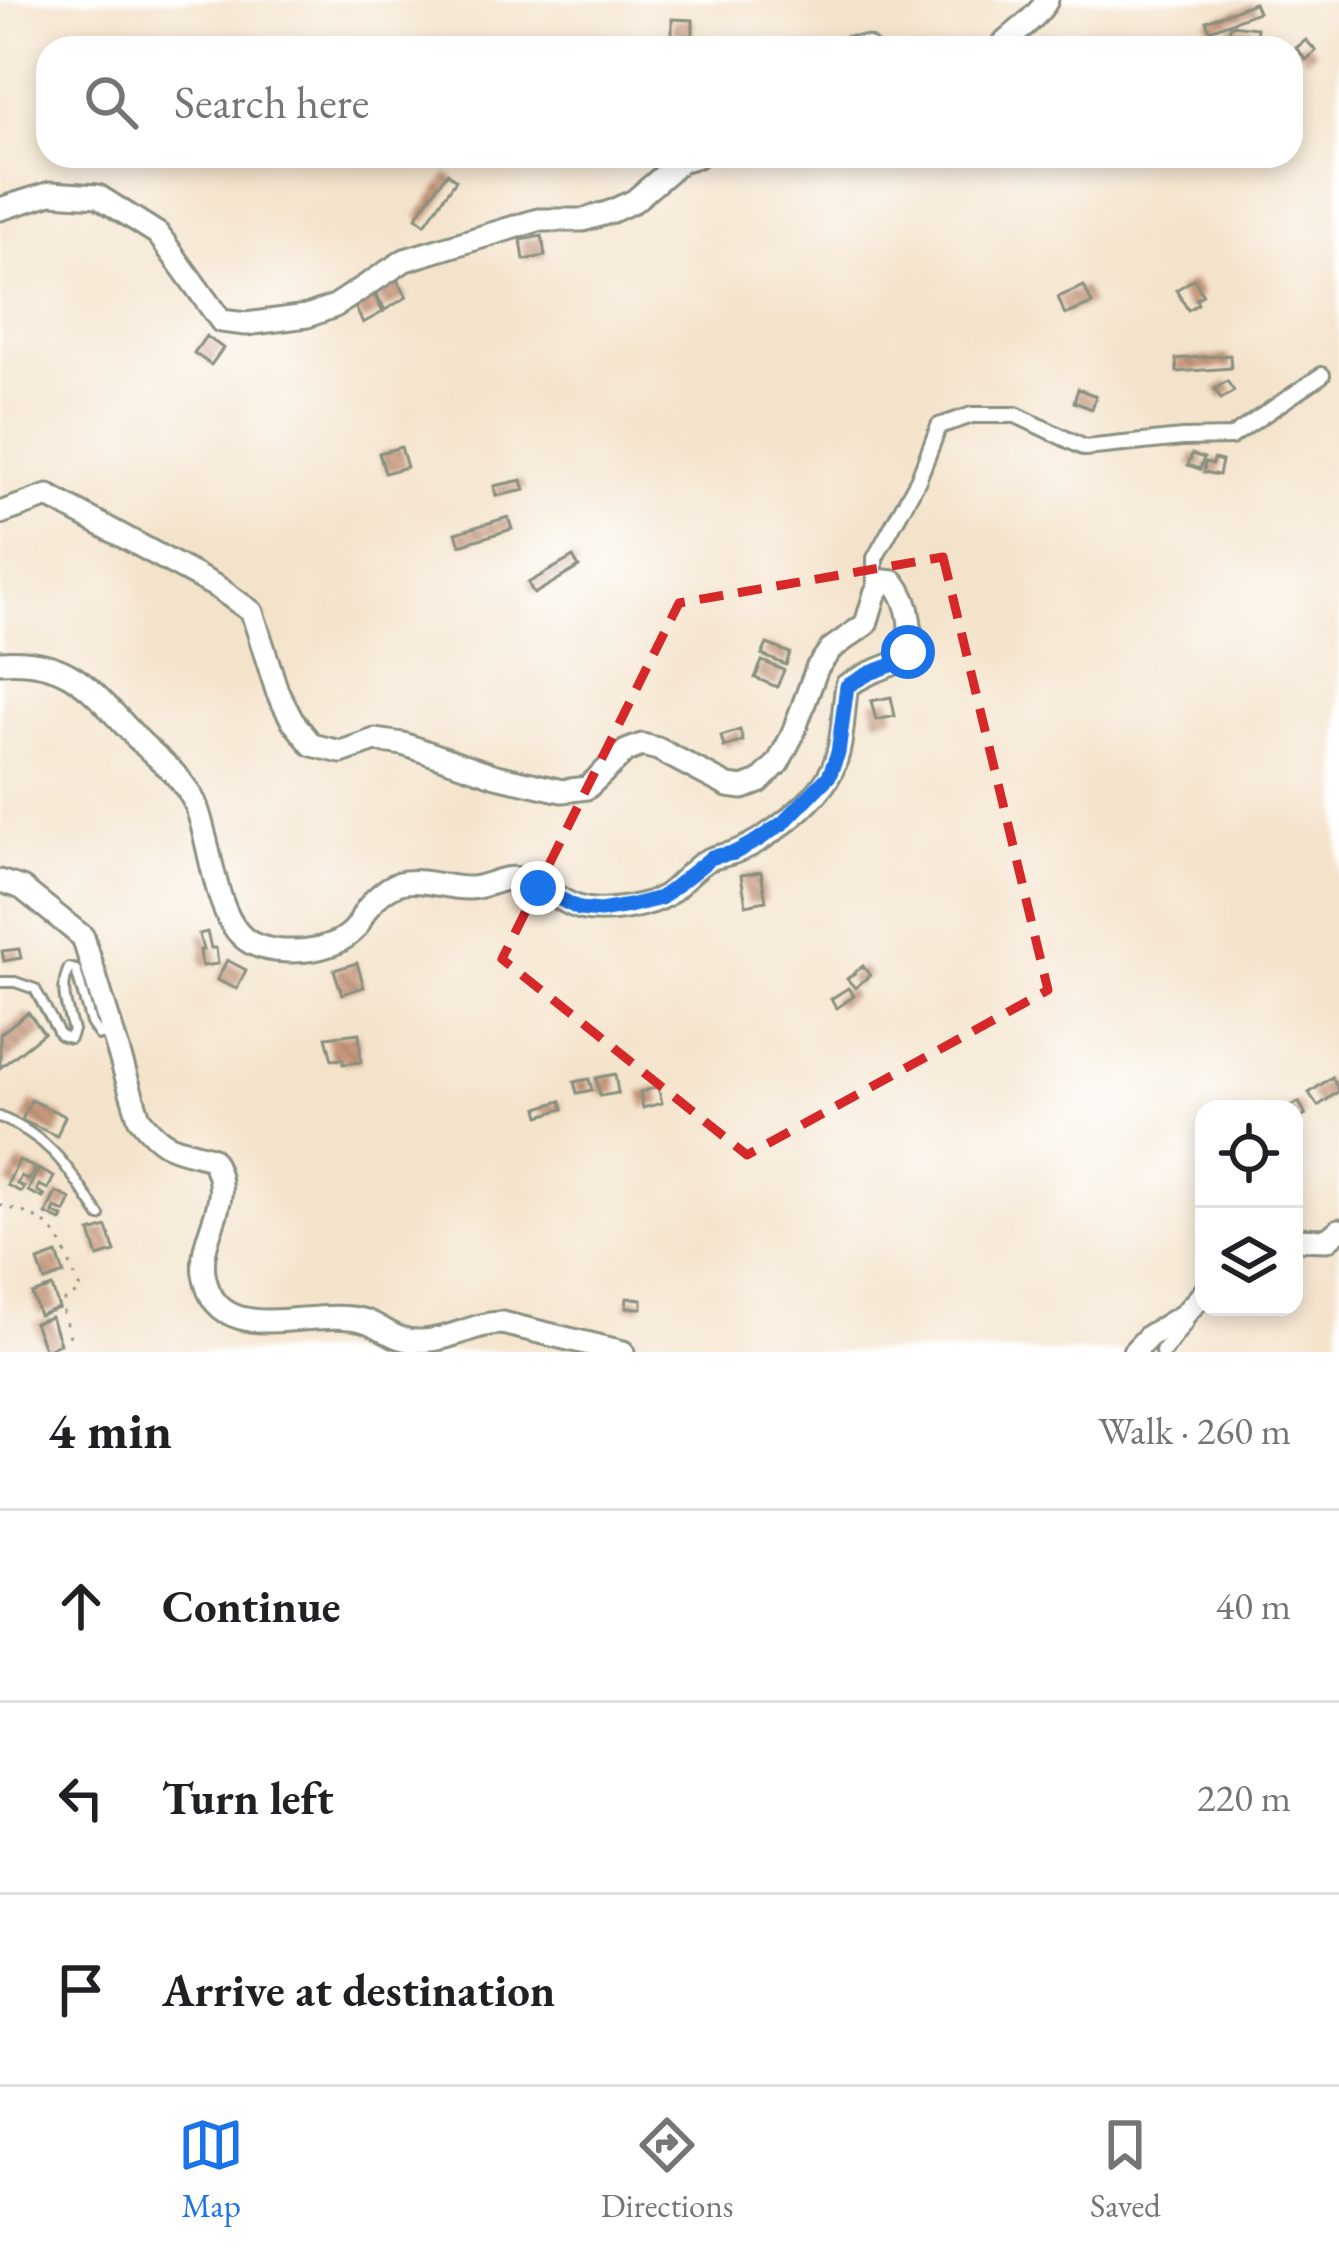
<!DOCTYPE html>
<html lang="en">
<head>
<meta charset="utf-8">
<style>
  body { margin:0; font-family:"EB Garamond",serif; background:#f6f6f6; color:#202124 }
  .controls { position:absolute; right:36px; bottom:36px; display:grid; overflow:hidden; border-radius:24px; box-shadow:0 6px 18px #0003 }
  .controls button { width:108px; height:108px; display:grid; place-items:center; padding:0; border:0; border-bottom:3px solid #e0e0e0; background:#fff; color:#202124; font:60px sans-serif }
  .stop { position:absolute; width:36px; height:36px; margin:-27px; border:9px solid #1a73e8; border-radius:50%; background:#fff }
  .stop.end { background:#1a73e8; border-color:#fff; box-shadow:0 3px 12px #0008 }
  .list { margin:0; padding:0; list-style:none }
  h2 { display:flex; justify-content:space-between; align-items:center; height:156px; margin:0; padding:0 48px; font-size:51px }
  h2 small { font-size:39px; font-weight:400; color:#757577 }
  .list li { display:grid; grid-template-columns:78px 1fr auto; gap:36px; align-items:center; box-sizing:border-box; height:192px; padding:0 48px; border-top:3px solid #e0e0e0 }
  .list b { display:block; font-size:45px; white-space:nowrap }
  .list em { font-size:39px; font-style:normal; color:#757577 }
  .icon { flex:none; width:66px; height:66px; fill:none; stroke:currentColor; stroke-width:2; stroke-linecap:round; stroke-linejoin:round }
  .map { position:relative; flex:none; width:1339px; height:1352px; overflow:hidden }
  .search { position:absolute; background:#fff; box-shadow:0 6px 18px #0003; left:36px; right:36px; top:36px; height:132px; display:flex; align-items:center; gap:30px; box-sizing:border-box; padding:0 42px; border-radius:36px; color:#757577; font-size:45px }
  .sheet { height:732px; background:#fff }
  nav { display:flex; justify-content:space-around; align-items:center; box-sizing:border-box; height:168px; border-top:3px solid #e0e0e0; background:#fff; font-size:33px; color:#757577 }
  nav a { display:grid; justify-items:center; gap:6px }
  nav .on { color:#1a73e8 }
  .map>svg:first-child { display:block }
  .building { fill:url(#building-back-hatch) }
  .lines { fill:none; stroke-linecap:round; stroke-linejoin:round }
  .lane-casing { stroke:#8a9080; stroke-width:14 }
  .street-casing { stroke:#8a9080; stroke-width:20 }
  .secondary-casing { stroke:#8a9080; stroke-width:27 }
  .path { stroke:#8a9080; stroke-width:3; stroke-dasharray:3 9; stroke-linecap:butt }
  .lane { stroke:#fff; stroke-width:8 }
  .street { stroke:#fff; stroke-width:14 }
  .secondary { stroke:#fff; stroke-width:21 }
  .route { stroke:#1a73e8; stroke-width:15 }
  .marked { fill:none; stroke:#d62828; stroke-width:9; stroke-dasharray:24 15; stroke-linejoin:round }
</style>
</head>
<body>
<div class="map">
<svg width="1339" height="1352" viewBox="0 0 1339 1352">
  <defs>
    <pattern id="building-back-hatch" width="6" height="6" patternUnits="userSpaceOnUse" patternTransform="scale(3)"><rect width="6" height="6" fill="#c9997d"/><path d="M-1 5l2 2M0 0l6 6M5-1l2 2" fill="none" stroke="#a37e67"/></pattern>
  </defs>
  <rect width="100%" height="100%" fill="#fff"/>
  <filter id="ink" filterUnits="userSpaceOnUse"><feTurbulence type="fractalNoise" baseFrequency=".00833" numOctaves="2"/><feDisplacementMap in="SourceGraphic" scale="24" xChannelSelector="R" yChannelSelector="G"/><feConvolveMatrix kernelMatrix="1 2 1 2 8 2 1 2 1" color-interpolation-filters="sRGB"/></filter>
  <filter id="wash" filterUnits="userSpaceOnUse"><feTurbulence type="fractalNoise" baseFrequency=".004" numOctaves="4" result="noise"/><feDisplacementMap in="SourceGraphic" scale="48" xChannelSelector="R" yChannelSelector="G"/><feGaussianBlur stdDeviation="2.7" result="paint"/><feColorMatrix in="noise" values="0 0 0 0 0 0 0 0 0 0 0 0 0 0 0 0 0 1.4 0 .05"/><feComposite in="paint" operator="in"/></filter>
  <g filter="url(#wash)">
    <rect width="100%" height="100%" fill="#f4e3cb"/>
    <g id="blocks">
      <g class="building">
        <polygon points="1254,3 1258,12 1210,30 1206,21"/>
        <polygon points="672,19 693,20 693,39 672,38"/>
        <polygon points="1230,25 1257,28 1255,48 1228,47"/>
        <polygon points="1306,40 1316,51 1306,60 1296,48"/>
        <polygon points="447,173 456,180 425,224 416,217"/>
        <polygon points="542,236 545,256 524,260 521,240"/>
        <polygon points="1194,279 1203,295 1196,299 1198,304 1188,310 1176,290"/>
        <polygon points="397,280 407,297 385,310 375,293"/>
        <polygon points="1084,286 1092,304 1065,315 1058,297"/>
        <polygon points="373,293 383,312 363,323 353,303"/>
        <polygon points="206,336 223,348 211,365 194,353"/>
        <polygon points="1230,355 1231,368 1177,372 1176,359"/>
        <polygon points="1227,381 1234,391 1221,399 1215,389"/>
        <polygon points="1078,389 1096,396 1092,409 1074,402"/>
        <polygon points="401,447 407,467 385,473 379,453"/>
        <polygon points="1192,454 1204,458 1200,469 1188,465"/>
        <polygon points="1214,459 1222,461 1219,475 1204,472 1205,462 1213,464"/>
        <polygon points="522,480 525,490 496,496 494,486"/>
        <polygon points="508,517 512,529 460,545 456,533"/>
        <polygon points="573,557 579,567 534,594 528,583"/>
        <polygon points="767,644 790,653 786,665 762,655"/>
        <polygon points="762,661 784,670 777,687 755,678"/>
        <polygon points="891,697 895,716 876,720 871,701"/>
        <polygon points="740,730 743,741 724,747 721,736"/>
        <polygon points="761,872 766,901 746,905 741,875"/>
        <polygon points="207,932 211,948 216,948 218,964 202,966 200,950 203,950 199,934"/>
        <polygon points="19,949 21,958 4,961 2,951"/>
        <polygon points="227,960 246,970 237,989 217,980"/>
        <polygon points="357,963 364,987 342,994 334,970"/>
        <polygon points="863,966 870,975 855,988 847,979"/>
        <polygon points="848,988 854,996 837,1008 831,999"/>
        <polygon points="28,1012 44,1033 0,1068 0,1034"/>
        <polygon points="359,1033 361,1062 343,1064 343,1059 332,1060 326,1037"/>
        <polygon points="615,1074 618,1093 600,1096 596,1078"/>
        <polygon points="1332,1077 1339,1091 1318,1106 1309,1093"/>
        <polygon points="589,1079 592,1090 577,1093 574,1082"/>
        <polygon points="658,1087 662,1103 643,1108 640,1092"/>
        <polygon points="31,1100 65,1116 57,1136 22,1120"/>
        <polygon points="561,1101 563,1109 540,1116 538,1108"/>
        <polygon points="1299,1102 1306,1115 1294,1121 1294,1109 1285,1109"/>
        <polygon points="19,1160 35,1168 29,1180 21,1176 17,1184 24,1187 21,1192 7,1185"/>
        <polygon points="38,1169 54,1177 48,1189 39,1185 37,1191 45,1195 43,1198 28,1191"/>
        <polygon points="56,1192 71,1199 65,1212 55,1208 53,1213 63,1217 61,1221 46,1214"/>
        <polygon points="107,1227 115,1252 98,1257 90,1232"/>
        <polygon points="57,1254 64,1274 45,1281 38,1261"/>
        <polygon points="52,1287 59,1308 39,1315 32,1294"/>
        <polygon points="627,1298 642,1299 642,1308 626,1308"/>
        <polygon points="51,1317 60,1344 45,1350 34,1323"/>
      </g>
    </g>
  </g>
  <g filter="url(#ink)">
    <use href="#blocks" fill-opacity="0" stroke="#8a9080" stroke-width="3"/>
    <g class="lines">
      <g class="lane-casing">
        <g id="lane">
          <path d="M0,982H15L35,989L60,1035L70,1038L73,1030C67,1009 59,989 69,968L76,970L91,1023L99,1035H107"/>
          <path d="M0,1117C54,1140 68,1169 100,1216"/>
        </g>
      </g>
      <g class="street-casing">
        <g id="street">
          <polyline points="875,594 875,558 918,480 939,426 972,415 1016,415 1085,448 1182,438 1231,437 1322,375"/>
          <polyline points="1163,1352 1185,1322 1184,1317"/>
        </g>
      </g>
      <g class="secondary-casing">
        <g id="secondary">
          <polyline points="847,48 866,48"/>
          <path d="M999,48C1014,33 1038,17 1047,0"/>
          <polyline points="0,209 51,193 98,196 158,234 221,321 246,324 307,316 335,306 405,260 538,220 583,220 610,212 634,201 681,161 698,156"/>
          <path d="M0,513L48,496L217,587L252,612L277,691L292,720L312,745L341,752L375,740L403,744L496,776L562,791L587,788L626,751L642,745L658,749L728,786L743,788L759,782L778,763L792,736L817,668L831,649L866,624L875,594L884,581L894,582C911,604 915,635 903,660L870,673L847,685C842,714 844,749 830,774C815,803 763,843 732,853C723,856 715,856 706,861C691,870 680,886 665,896C648,906 614,911 594,910C563,909 545,883 520,879C501,875 486,889 468,888C447,888 425,879 405,882C389,884 371,901 363,915C359,922 360,924 354,930C333,953 278,957 251,943C214,924 211,840 195,803C181,774 157,759 135,736C91,690 70,657 0,662"/>
          <path d="M0,881L22,888L83,937L139,1118C165,1151 173,1147 211,1158C238,1201 198,1231 204,1274C217,1352 310,1306 362,1320C385,1326 392,1342 422,1341C451,1340 474,1323 502,1323L623,1352"/>
          <polyline points="1294,1239 1327,1240 1339,1230"/>
          <polyline points="1134,1352 1149,1336 1184,1315 1204,1293"/>
        </g>
      </g>
      <path class="path" d="M0,1205C60,1221 58,1236 81,1291L64,1300L63,1313L70,1337"/>
      <use href="#lane" class="lane"/>
      <use href="#street" class="street"/>
      <use href="#secondary" class="secondary"/>
    </g>
  </g>
  <g class="lines" filter="url(#ink)">
    <polyline class="route" points="538,888 580,909 600,911 629,906 661,898 712,857 734,853 758,840 783,823 829,776 838,753 847,686 870,673 903,661 908,652"/>
  </g>
  <path class="marked" d="M943,557L1048,990L747,1155L502,959L679,603Z"/>
</svg>
<div class="controls">
<button><svg class="icon" aria-label="locate" viewBox="0 0 24 24"><circle cx="12" cy="12" r="6"/><path d="M12 2v4M12 18v4M2 12h4M18 12h4"/></svg></button>
<button><svg class="icon" aria-label="layers" viewBox="0 0 24 24"><path d="M12 4l9 5-9 5-9-5zM3 14l9 5 9-5"/></svg></button>
</div>
<div class="stop" style="left:908px;top:652px"></div>
<div class="stop end" style="left:538px;top:888px"></div>
<div class="search"><svg class="icon" aria-label="search" viewBox="0 0 24 24"><circle cx="10" cy="10" r="6"/><path d="M15 15l6 6"/></svg>Search here</div>
</div>
<section class="sheet">
<h2>4 min<small>Walk · 260 m</small></h2>
<ul class="list">
<li><svg class="icon" aria-label="ahead" viewBox="0 0 24 24"><path d="M12 20V5M6 11l6-6 6 6"/></svg><div><b>Continue</b></div><em>40 m</em></li>
<li><svg class="icon" aria-label="left" viewBox="0 0 24 24"><path d="M17 20v-9H6M10 6l-5 5 5 5"/></svg><div><b>Turn left</b></div><em>220 m</em></li>
<li><svg class="icon" aria-label="arrive" viewBox="0 0 24 24"><path d="M6 21V4h12l-3 4 3 4H6"/></svg><div><b>Arrive at destination</b></div></li>
</ul>
</section>
<nav>
<a class="on"><svg class="icon" aria-label="map" viewBox="0 0 24 24"><path d="M3 6l6-2 6 2 6-2v14l-6 2-6-2-6 2zM9 4v14M15 6v14"/></svg>Map</a>
<a><svg class="icon" aria-label="directions" viewBox="0 0 24 24"><path d="M12 3l9 9-9 9-9-9zM9 14v-3h6M13 9l2 2-2 2"/></svg>Directions</a>
<a><svg class="icon" aria-label="saved" viewBox="0 0 24 24"><path d="M7 4h10v16l-5-4-5 4z"/></svg>Saved</a>
</nav>
</body>
</html>
